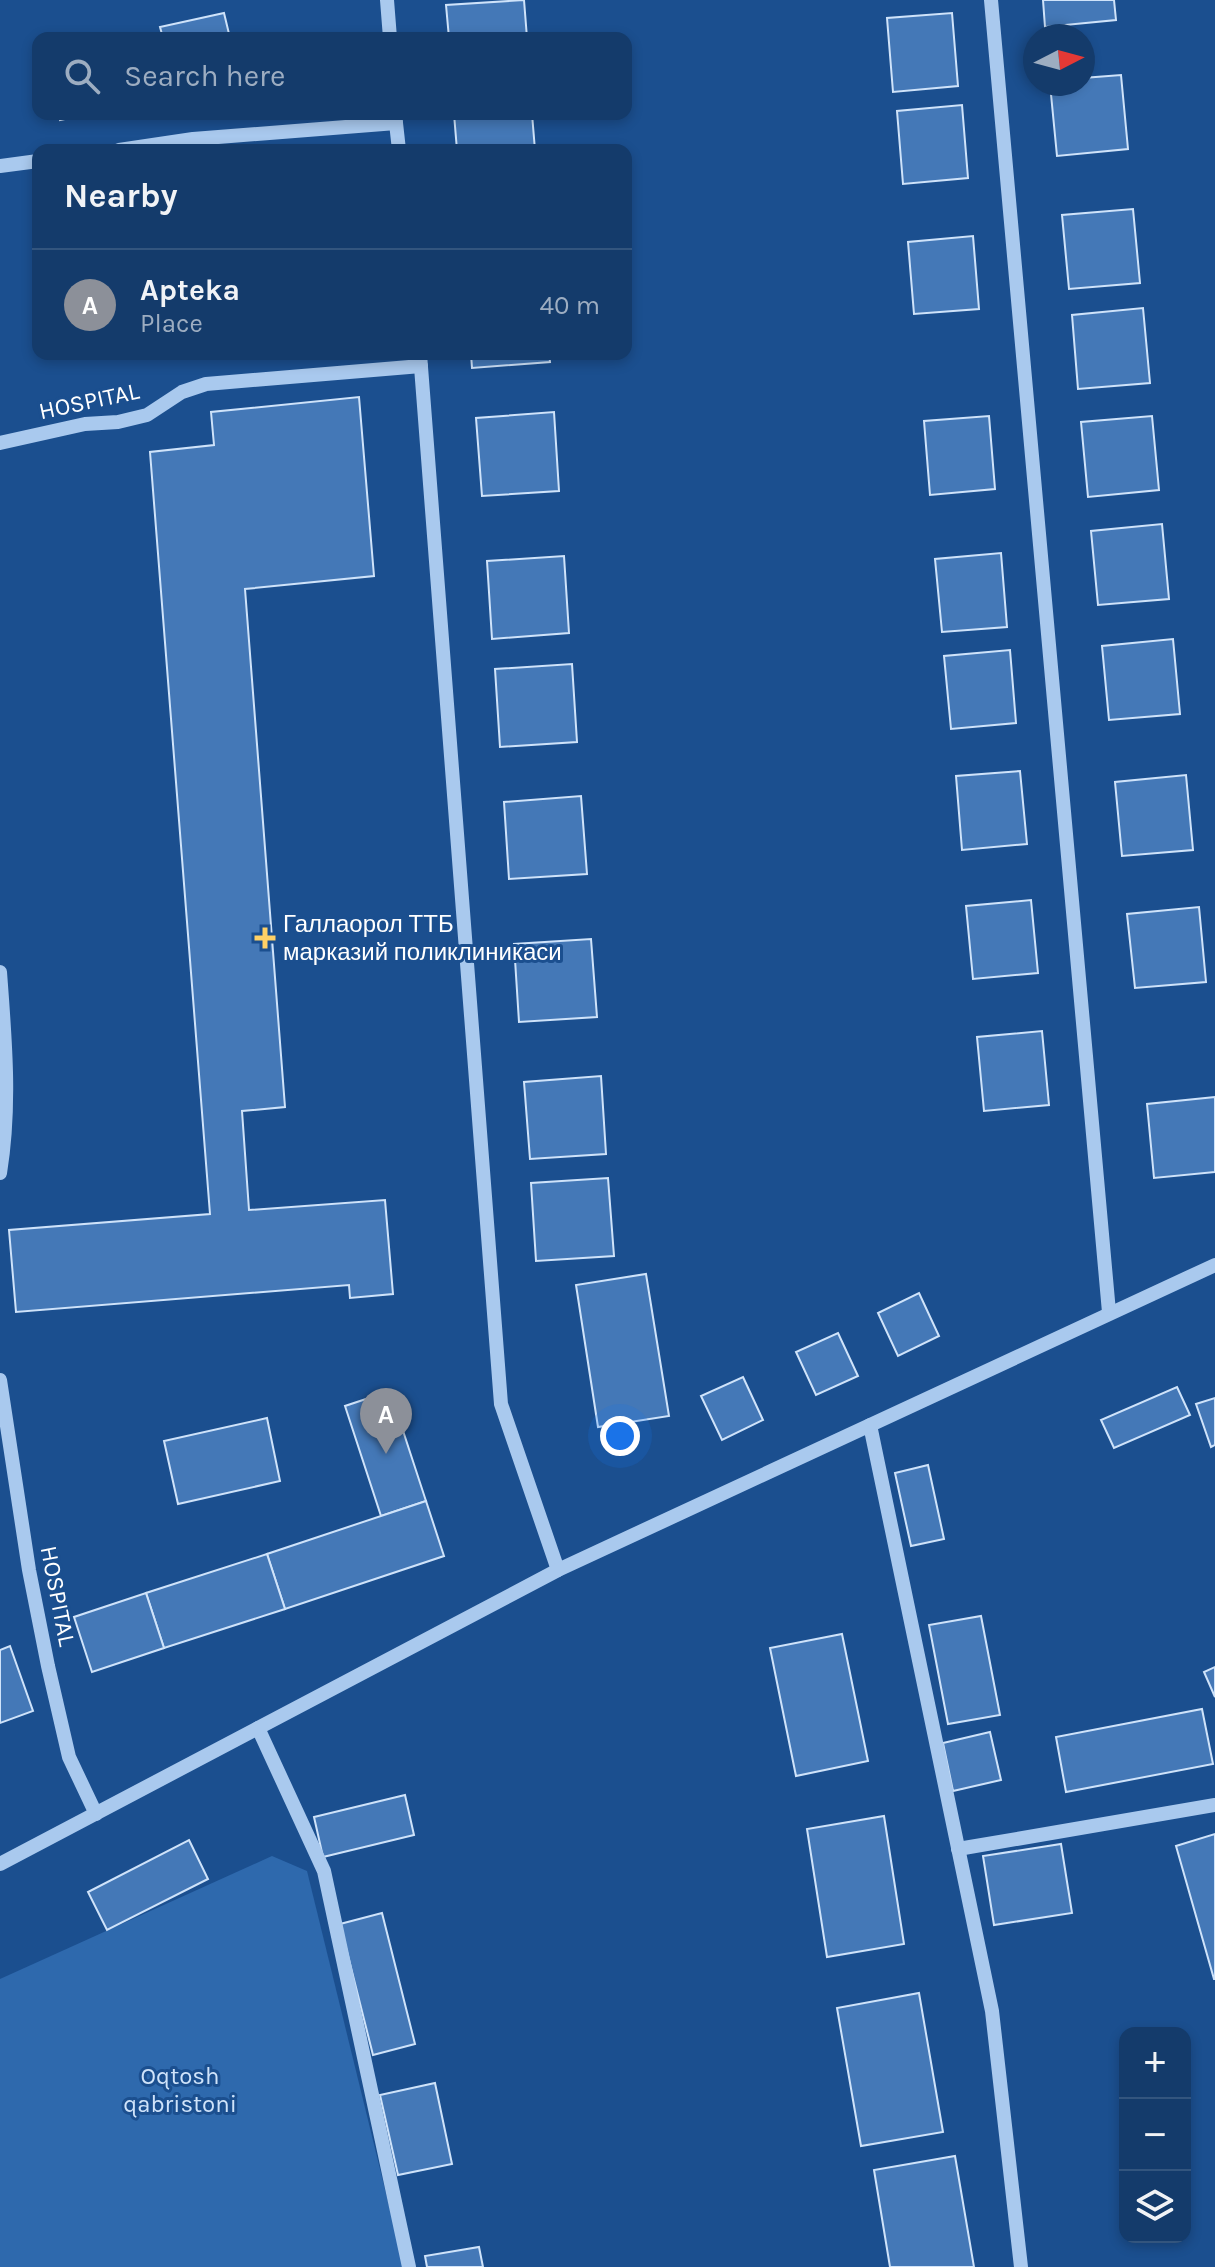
<!DOCTYPE html>
<html lang="en">
<head>
<meta charset="utf-8">
<style>
  body { margin:0; font-family:Karla,sans-serif; background:#214673; color:#f1f3f6 }
  .controls { position:absolute; right:24px; bottom:24px; display:grid; overflow:hidden; border-radius:16px; box-shadow:0 4px 12px #0003 }
  .controls button { width:72px; height:72px; display:grid; place-items:center; padding:0; border:0; border-bottom:2px solid #33557e; background:#143b6b; color:#f1f3f6; font:40px sans-serif }
  .compass { position:absolute; left:1023px; top:24px; width:72px; height:72px; border-radius:50%; background:#143b6b; box-shadow:0 4px 12px #0003; rotate:84deg }
  .you { position:absolute; left:620px; top:1436px; width:28px; height:28px; margin:-20px; border:6px solid #fff; border-radius:50%; background:#1a73e8; box-shadow:0 0 0 12px #1a73e833 }
  .badge { display:grid; place-items:center; width:52px; height:52px; border-radius:50%; background:#8c9099; color:#fff; font-size:26px; font-weight:700 }
  .pin { position:absolute; translate:-50% -66px; filter:drop-shadow(0 2px 4px #0008) }
  .pin::after { content:''; position:absolute; top:42px; width:28px; height:24px; background:inherit; clip-path:polygon(0 0,100% 0,50% 100%) }
  .list { margin:0; padding:0; list-style:none }
  h2 { display:flex; justify-content:space-between; align-items:center; height:104px; margin:0; padding:0 32px; font-size:34px }
  h2 small { font-size:26px; font-weight:400; color:#9dadc1 }
  .list li { display:grid; grid-template-columns:52px 1fr auto; gap:24px; align-items:center; box-sizing:border-box; height:112px; padding:0 32px; border-top:2px solid #33557e }
  .list b { display:block; font-size:30px; white-space:nowrap }
  .list p { margin:0; font-size:26px; white-space:nowrap; color:#9dadc1 }
  .list em { font-size:26px; font-style:normal; color:#9dadc1 }
  .icon { flex:none; width:44px; height:44px; fill:none; stroke:currentColor; stroke-width:2; stroke-linecap:round; stroke-linejoin:round }
  .map { position:relative; flex:none; width:1215px; height:2267px; overflow:hidden }
  .search { position:absolute; background:#143b6b; box-shadow:0 4px 12px #0003; left:32px; top:32px; width:600px; height:88px; display:flex; align-items:center; gap:20px; box-sizing:border-box; padding:0 28px; border-radius:16px; color:#9dadc1; font-size:30px }
  .panel { position:absolute; background:#143b6b; box-shadow:0 4px 12px #0003; left:32px; top:144px; width:600px; height:216px; border-radius:16px }
  .map>svg:first-child { display:block }
  .green { fill:#2e69ad }
  .building { fill:#4478b7; stroke:#cfe3fa; stroke-width:2 }
  .lines { fill:none; stroke-linecap:round; stroke-linejoin:round }
  .minor { stroke:#a9c9ee; stroke-width:14 }
  .poi-dot { fill:#ffd166; stroke:#1b4f8f; stroke-width:3 }
  .labels { text-anchor:middle; dominant-baseline:central; stroke-width:6; stroke-linejoin:round; paint-order:stroke }
  .street-label { font-size:24px; fill:#fff; stroke:#1b4f8f }
  .poi-label { font-size:24px; fill:#fff; stroke:#1b4f8f; text-anchor:start }
  .park-label { font-size:24px; fill:#cfe3fa; stroke:#1b4f8f }
</style>
</head>
<body>
<div class="map">
<svg width="1215" height="2267" viewBox="0 0 1215 2267">
  <rect width="100%" height="100%" fill="#1b4f8f"/>
  <polygon class="green" points="272,1856 307,1871 404,2267 0,2267 0,1979"/>
  <g class="building">
    <polygon points="524,0 527,38 449,38 446,5"/>
    <polygon points="1043,0 1114,0 1116,20 1045,27"/>
    <polygon points="224,13 230,38 163,38 160,27"/>
    <polygon points="952,13 958,86 893,92 887,18"/>
    <polygon points="1121,75 1128,149 1057,156 1050,84 1083,84 1083,78"/>
    <polygon points="962,105 968,178 903,184 897,111"/>
    <polygon points="58,114 88,114 60,120"/>
    <polygon points="454,114 532,114 535,150 457,150"/>
    <polygon points="1133,209 1140,283 1069,289 1062,215"/>
    <polygon points="973,236 979,309 914,314 908,242"/>
    <polygon points="1143,308 1150,383 1078,389 1072,315"/>
    <polygon points="471,354 549,354 550,362 472,368"/>
    <polygon points="359,397 374,576 245,589 285,1107 242,1111 249,1210 385,1200 393,1294 350,1298 349,1285 16,1312 9,1230 210,1214 150,452 214,445 211,412"/>
    <polygon points="554,412 559,491 482,496 476,418"/>
    <polygon points="989,416 995,489 930,495 924,421"/>
    <polygon points="1152,416 1159,490 1088,497 1081,422"/>
    <polygon points="1162,524 1169,599 1098,605 1091,531"/>
    <polygon points="1001,553 1007,627 942,632 935,559"/>
    <polygon points="564,556 569,633 492,639 487,561"/>
    <polygon points="1173,639 1180,714 1109,720 1102,646"/>
    <polygon points="1010,650 1016,723 951,729 944,656"/>
    <polygon points="572,664 577,742 500,747 495,669"/>
    <polygon points="1020,771 1027,844 962,850 956,776"/>
    <polygon points="1186,775 1193,850 1122,856 1115,782"/>
    <polygon points="581,796 587,874 509,879 504,802"/>
    <polygon points="1031,900 1038,973 973,979 966,906"/>
    <polygon points="1199,907 1206,982 1135,988 1127,914"/>
    <polygon points="591,939 597,1017 519,1022 514,944"/>
    <polygon points="1042,1031 1049,1105 984,1111 977,1037"/>
    <polygon points="601,1076 606,1154 530,1159 524,1082"/>
    <polygon points="1215,1097 1215,1172 1154,1178 1147,1104"/>
    <polygon points="608,1178 614,1256 536,1261 531,1183"/>
    <polygon points="646,1274 669,1416 598,1427 576,1285"/>
    <polygon points="919,1293 939,1336 898,1356 878,1313"/>
    <polygon points="838,1333 858,1376 816,1395 796,1352"/>
    <polygon points="743,1377 763,1420 722,1440 701,1396"/>
    <polygon points="1177,1387 1190,1415 1114,1448 1101,1420"/>
    <polygon points="390,1391 426,1501 381,1516 345,1406"/>
    <polygon points="1215,1398 1215,1445 1211,1447 1196,1404"/>
    <polygon points="267,1418 280,1481 178,1504 164,1441"/>
    <polygon points="928,1465 944,1539 911,1546 895,1473"/>
    <polygon points="426,1501 444,1556 285,1609 267,1554"/>
    <polygon points="267,1554 285,1609 164,1648 146,1593"/>
    <polygon points="146,1593 164,1648 92,1672 74,1617"/>
    <polygon points="981,1616 1000,1715 948,1724 929,1625"/>
    <polygon points="842,1634 868,1761 796,1776 770,1648"/>
    <polygon points="10,1646 33,1711 0,1723 0,1650"/>
    <polygon points="1215,1667 1215,1697 1204,1672"/>
    <polygon points="1202,1709 1213,1764 1066,1792 1056,1737"/>
    <polygon points="990,1732 1001,1780 953,1791 943,1743"/>
    <polygon points="405,1795 414,1835 323,1857 314,1817"/>
    <polygon points="884,1816 904,1944 827,1957 807,1829"/>
    <polygon points="1215,1834 1215,1979 1214,1979 1176,1846"/>
    <polygon points="189,1840 208,1879 107,1930 88,1892"/>
    <polygon points="1061,1844 1072,1913 994,1925 983,1856"/>
    <polygon points="382,1913 415,2044 373,2055 340,1924"/>
    <polygon points="919,1993 943,2132 861,2146 837,2008"/>
    <polygon points="435,2083 452,2164 398,2175 380,2095"/>
    <polygon points="955,2156 974,2267 890,2267 874,2170"/>
    <polygon points="479,2247 483,2267 427,2267 425,2256"/>
  </g>
  <g class="lines">
    <g class="minor">
      <polyline points="387,0 390,38"/>
      <polyline points="991,0 1109,1312"/>
      <polyline points="395,114 399,150"/>
      <polyline points="119,150 193,139 396,123"/>
      <polyline points="0,166 38,161"/>
      <polyline points="420,354 501,1404 558,1570"/>
      <polyline points="0,443 85,424 118,422 147,415 182,392 206,384 421,366"/>
      <path d="M0,972C5,1039 11,1106 0,1173"/>
      <polyline points="0,1380 29,1570 48,1666 69,1757 96,1814"/>
      <polyline points="870,1425 992,2011 1021,2267"/>
      <polyline points="258,1728 324,1871 409,2267"/>
      <polyline points="958,1849 1215,1805"/>
      <polyline points="0,1864 558,1570 1215,1265"/>
    </g>
  </g>
  <path class="poi-dot" d="M261 926h8v8h8v8h-8v8h-8v-8h-8v-8h8z"/>
  <g class="labels">
    <g class="street-label">
      <text transform="translate(89 401) rotate(-12)">HOSPITAL</text>
      <text transform="translate(58 1596) rotate(79)">HOSPITAL</text>
    </g>
    <g class="poi-label">
      <text x="283" y="924">Галлаорол ТТБ<tspan x="283" dy="28">марказий поликлиникаси</tspan></text>
    </g>
    <g class="park-label">
      <text x="180" y="2076">Oqtosh<tspan x="180" dy="28">qabristoni</tspan></text>
    </g>
  </g>
</svg>
<div class="controls">
<button>+</button>
<button>−</button>
<button><svg class="icon" aria-label="layers" viewBox="0 0 24 24"><path d="M12 4l9 5-9 5-9-5zM3 14l9 5 9-5"/></svg></button>
</div>
<svg class="compass" viewBox="-18 -18 36 36"><path d="M0-13l5 13h-10z" fill="#e53935"/><path d="M0 13l5-13h-10z" fill="#9dadc1"/></svg>
<div class="you"></div>
<div class="pin badge" style="left:386px;top:1454px">A</div>
<div class="search"><svg class="icon" aria-label="search" viewBox="0 0 24 24"><circle cx="10" cy="10" r="6"/><path d="M15 15l6 6"/></svg>Search here</div>
<section class="panel">
<h2>Nearby<small></small></h2>
<ul class="list">
<li><span class="badge">A</span><div><b>Apteka</b><p>Place</p></div><em>40 m</em></li>
</ul>
</section>
</div>
</body>
</html>
